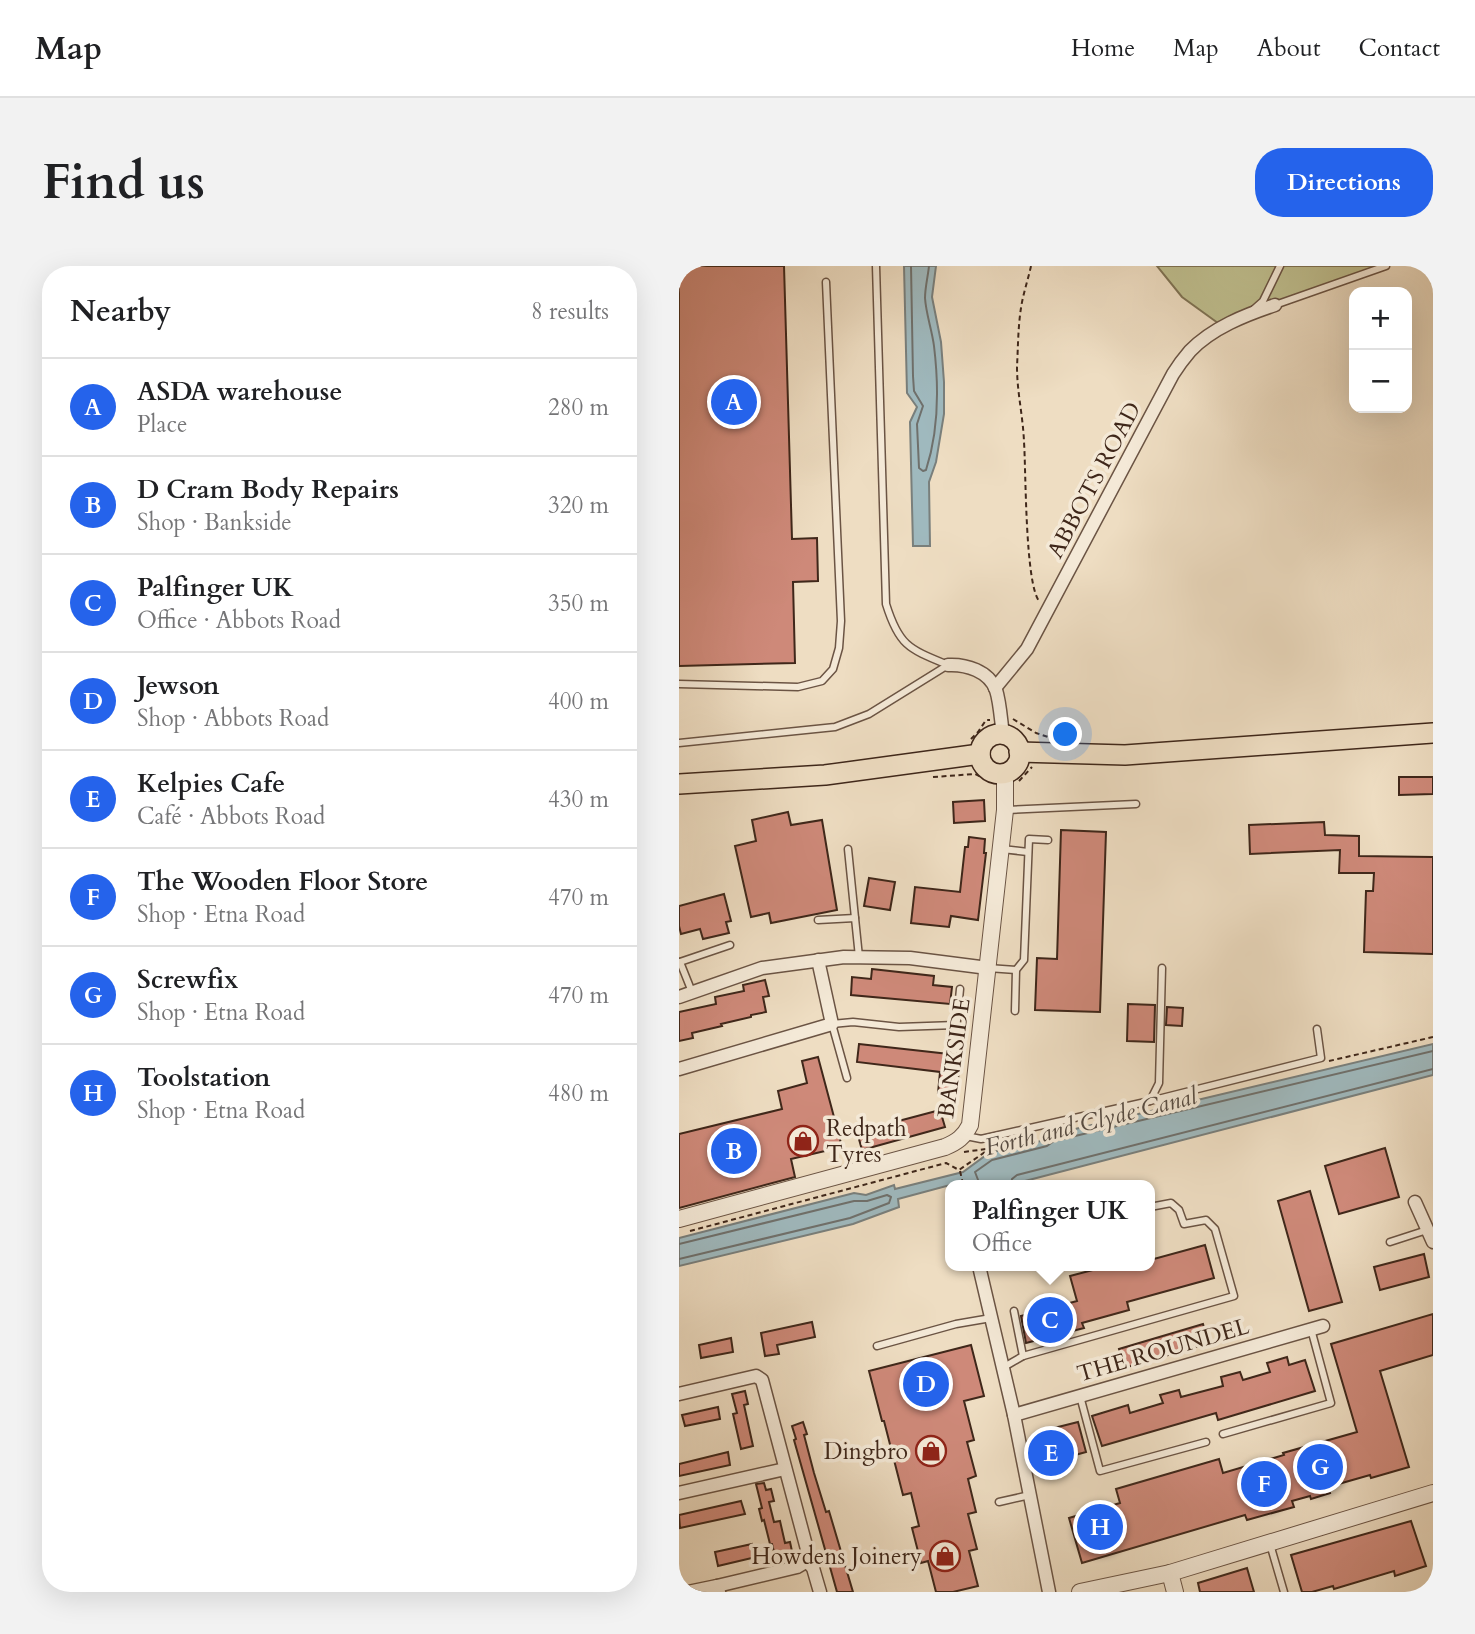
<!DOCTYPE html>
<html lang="en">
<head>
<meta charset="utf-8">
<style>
  body { margin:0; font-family:Cardo,serif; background:#f2f2f2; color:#202124 }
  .controls { position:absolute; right:21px; top:21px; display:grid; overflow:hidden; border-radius:14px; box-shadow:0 7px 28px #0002 }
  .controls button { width:63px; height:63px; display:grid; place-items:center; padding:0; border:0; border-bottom:2px solid #e0e0e0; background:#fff; color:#202124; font:35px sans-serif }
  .you { position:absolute; left:387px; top:469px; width:24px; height:24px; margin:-18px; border:5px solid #fff; border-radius:50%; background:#1a73e8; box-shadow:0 0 0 10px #1a73e833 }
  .badge { display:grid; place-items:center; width:46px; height:46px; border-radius:50%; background:#2563eb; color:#fff; font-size:23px; font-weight:700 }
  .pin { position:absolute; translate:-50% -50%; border:4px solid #fff; box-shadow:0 2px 7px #0006 }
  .popup { position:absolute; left:266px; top:914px; width:210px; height:91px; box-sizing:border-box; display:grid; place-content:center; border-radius:14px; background:#fff; filter:drop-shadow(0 2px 5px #0005); font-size:23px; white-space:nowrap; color:#757577 }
  .popup b { font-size:26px; color:#202124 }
  .popup::after { content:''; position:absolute; left:50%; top:100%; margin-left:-14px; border:14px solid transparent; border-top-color:#fff }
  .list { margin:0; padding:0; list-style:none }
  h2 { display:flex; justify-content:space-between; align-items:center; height:91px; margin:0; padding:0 28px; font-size:30px }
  h2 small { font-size:23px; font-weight:400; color:#757577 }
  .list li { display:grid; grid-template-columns:46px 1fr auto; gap:21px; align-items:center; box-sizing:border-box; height:98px; padding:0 28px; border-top:2px solid #e0e0e0 }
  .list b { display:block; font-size:26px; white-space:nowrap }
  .list p { margin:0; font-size:23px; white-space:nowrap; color:#757577 }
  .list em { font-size:23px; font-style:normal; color:#757577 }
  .map { position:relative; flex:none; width:754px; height:1326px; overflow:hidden; border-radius:28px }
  header { display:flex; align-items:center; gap:42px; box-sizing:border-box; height:98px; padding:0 35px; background:#fff; border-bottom:2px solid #e0e0e0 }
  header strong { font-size:33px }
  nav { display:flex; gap:38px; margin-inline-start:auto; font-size:24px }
  .intro { display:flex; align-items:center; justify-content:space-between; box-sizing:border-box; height:168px; padding:0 42px }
  h1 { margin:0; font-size:49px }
  .button { padding:18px 32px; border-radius:28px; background:#2563eb; color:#fff; font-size:24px; font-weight:700 }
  main { display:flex; gap:42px; padding:0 42px }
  aside { flex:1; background:#fff; border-radius:28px; box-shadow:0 7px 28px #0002 }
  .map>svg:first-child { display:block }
  .green { fill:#bfbf8f; stroke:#7f7354; stroke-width:2 }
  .water { fill:#9fb9be; stroke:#797f7c; stroke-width:2 }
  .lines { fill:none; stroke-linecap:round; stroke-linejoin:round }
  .shore { stroke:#6f706c; stroke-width:2 }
  .building { fill:#ce8979; stroke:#3f271a; stroke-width:2 }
  .service-casing { stroke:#6b5444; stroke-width:9 }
  .minor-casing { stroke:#6b5444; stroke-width:15 }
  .tertiary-casing { stroke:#6b5444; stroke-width:18 }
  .primary-casing { stroke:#3f271a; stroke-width:22 }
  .path { stroke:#3f271a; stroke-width:2; stroke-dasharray:5 3.5; stroke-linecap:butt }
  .service { stroke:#f4e9d7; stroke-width:6 }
  .minor { stroke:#f4e9d7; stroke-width:12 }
  .tertiary { stroke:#f4e9d7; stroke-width:16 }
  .primary { stroke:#eeddc2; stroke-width:19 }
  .labels { text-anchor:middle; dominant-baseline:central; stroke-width:7; stroke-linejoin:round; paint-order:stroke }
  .street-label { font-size:23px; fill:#3f271a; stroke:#f4e9d7 }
  .poi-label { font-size:23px; fill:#3f271a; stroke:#f4e9d7; text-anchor:end }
  .water-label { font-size:24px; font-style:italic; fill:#574c43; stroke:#f4e9d7 }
</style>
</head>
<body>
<header>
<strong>Map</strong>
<nav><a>Home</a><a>Map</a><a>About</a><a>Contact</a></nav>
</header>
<div class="intro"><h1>Find us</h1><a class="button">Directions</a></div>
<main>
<aside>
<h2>Nearby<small>8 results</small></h2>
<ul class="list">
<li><span class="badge">A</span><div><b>ASDA warehouse</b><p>Place</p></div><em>280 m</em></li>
<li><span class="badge">B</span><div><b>D Cram Body Repairs</b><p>Shop · Bankside</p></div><em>320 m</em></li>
<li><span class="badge">C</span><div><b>Palfinger UK</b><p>Office · Abbots Road</p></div><em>350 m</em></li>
<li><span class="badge">D</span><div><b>Jewson</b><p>Shop · Abbots Road</p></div><em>400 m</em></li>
<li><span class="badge">E</span><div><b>Kelpies Cafe</b><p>Café · Abbots Road</p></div><em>430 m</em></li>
<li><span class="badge">F</span><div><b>The Wooden Floor Store</b><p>Shop · Etna Road</p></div><em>470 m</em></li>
<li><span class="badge">G</span><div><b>Screwfix</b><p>Shop · Etna Road</p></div><em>470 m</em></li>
<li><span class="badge">H</span><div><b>Toolstation</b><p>Shop · Etna Road</p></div><em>480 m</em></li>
</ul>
</aside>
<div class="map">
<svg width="754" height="1326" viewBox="0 0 754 1326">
  <rect width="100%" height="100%" fill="#eeddc2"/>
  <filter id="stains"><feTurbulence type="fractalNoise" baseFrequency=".00286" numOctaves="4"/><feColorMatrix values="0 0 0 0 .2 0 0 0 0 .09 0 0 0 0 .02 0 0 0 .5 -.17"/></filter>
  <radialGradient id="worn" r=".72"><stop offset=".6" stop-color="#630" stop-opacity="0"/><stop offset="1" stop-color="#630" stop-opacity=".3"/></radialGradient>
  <polygon class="green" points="478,0 707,0 543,60 503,31"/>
  <g class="water">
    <polygon points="225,0 257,0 253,31 262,76 265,116 265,148 257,196 250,216 251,280 234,280 231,156 238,141 228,127"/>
    <polygon points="754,778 754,809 346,915 321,919 312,919 286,915 219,933 220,941 174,958 0,1000 0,972 175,927 187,929 215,919 216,923 284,906 310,887 366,874 371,869"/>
  </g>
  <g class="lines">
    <g class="shore">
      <path d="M232,0L234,110L235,125L244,140L238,158L240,202L244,205L247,204C260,164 260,121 255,80C253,64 247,48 246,32C246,22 249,10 250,0"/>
      <polyline points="301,919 296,906 313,894 368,880 375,875 754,785"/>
      <polyline points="332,919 333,913 338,909 754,803"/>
      <polyline points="0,978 175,935 188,935 208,929 212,931 210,937 171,952 0,993"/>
    </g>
  </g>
  <g class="building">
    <polygon points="0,0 105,0 113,273 138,272 139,315 114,316 116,397 0,400"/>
    <polygon points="720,511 754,511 754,528 720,529"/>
    <polygon points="305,534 306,555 275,557 274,536"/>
    <polygon points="109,546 112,559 143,554 158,644 92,657 90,647 72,651 56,580 77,575 73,554"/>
    <polygon points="645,556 646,569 680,570 680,590 754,591 754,688 685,686 687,625 694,625 695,607 660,607 661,584 571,588 570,559"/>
    <polygon points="382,564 427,566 421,746 356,744 358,692 378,693"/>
    <polygon points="290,571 306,573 305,587 307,587 299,654 272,650 270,661 232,657 236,621 281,626 286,581 289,581"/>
    <polygon points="190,612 216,616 211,644 185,640"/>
    <polygon points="45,628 52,655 47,656 50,667 24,673 21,663 2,668 0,660 0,640"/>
    <polygon points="193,703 255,710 254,719 273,721 271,738 172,729 173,711 192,713"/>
    <polygon points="86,714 90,730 84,731 87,746 72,749 72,751 42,758 43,760 13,767 14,772 0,775 0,746 37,738 36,731 65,725 64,719"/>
    <polygon points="449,738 476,739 475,776 448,775"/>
    <polygon points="488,741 504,742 503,760 487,759"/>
    <polygon points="180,778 270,788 274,791 282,789 277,829 259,827 261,806 178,796"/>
    <polygon points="139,791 163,881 112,893 116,911 0,942 0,868 103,843 99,825 128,817 123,795"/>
    <polygon points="261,844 266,861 183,884 178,866"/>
    <polygon points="706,882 720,931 660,948 646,900"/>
    <polygon points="631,925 663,1036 630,1045 599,935"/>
    <polygon points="526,979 535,1012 448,1036 450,1044 403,1057 405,1062 347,1077 342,1050 398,1035 391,1010 429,1000 438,1000 439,1002 448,1000 471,1000 471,994"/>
    <polygon points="745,988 750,1011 701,1024 695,1001"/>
    <polygon points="754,1048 754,1089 701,1105 730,1201 692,1212 691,1209 649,1221 651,1227 632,1233 631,1230 613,1235 615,1241 568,1254 566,1249 403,1297 390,1252 441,1237 437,1223 540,1193 544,1207 605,1189 604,1187 678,1166 652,1078"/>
    <polygon points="133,1056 136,1071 98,1079 100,1088 86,1090 82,1067"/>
    <polygon points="524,1058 530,1077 445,1102 440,1083"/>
    <polygon points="52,1072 54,1086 22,1092 20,1079"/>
    <polygon points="292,1079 305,1130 285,1135 295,1174 288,1176 297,1210 289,1213 297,1246 289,1248 298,1283 290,1285 299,1320 274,1326 257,1326 249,1295 242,1297 233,1262 240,1260 232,1227 224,1229 205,1155 203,1155 190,1105"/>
    <polygon points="608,1091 610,1099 626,1094 636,1125 539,1154 537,1147 423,1180 413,1150 449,1139 451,1147 484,1137 481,1129 500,1124 502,1131 544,1120 542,1111 561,1106 564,1114 591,1106 588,1097"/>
    <polygon points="66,1125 69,1138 65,1139 74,1180 62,1183 54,1148 58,1147 53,1128"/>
    <polygon points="39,1141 41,1153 6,1160 3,1149"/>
    <polygon points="124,1156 128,1168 125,1169 135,1207 147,1246 150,1245 174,1326 158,1326 149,1294 115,1174 117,1173 113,1160"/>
    <polygon points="399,1156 407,1186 367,1197 364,1184 368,1183 366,1177 374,1175 371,1163"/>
    <polygon points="49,1186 51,1199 0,1210 0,1198"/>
    <polygon points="85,1217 87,1224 92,1223 95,1235 90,1236 95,1256 101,1255 106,1277 111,1276 114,1290 97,1294 93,1278 91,1278 85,1254 83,1255 80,1243 83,1242 77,1218"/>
    <polygon points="62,1235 66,1248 1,1262 0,1249"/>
    <polygon points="732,1255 747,1300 716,1310 715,1305 655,1323 654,1320 633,1326 623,1326 612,1289"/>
    <polygon points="73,1278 77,1291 39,1300 36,1286"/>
    <polygon points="568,1302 575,1326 521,1326 519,1317"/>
  </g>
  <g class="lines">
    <g class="service-casing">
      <g id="service">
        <path d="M197,0L207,338C220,380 230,383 269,399"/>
        <polyline points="596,39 707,0"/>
        <polyline points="575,43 584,35 601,0"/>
        <polyline points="0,418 119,421 143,415 154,403 160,382 162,355 147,16"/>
        <polyline points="0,477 156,461 190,448 269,399"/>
        <polyline points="328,544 457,538"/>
        <polyline points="169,583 176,652"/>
        <polyline points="323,583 349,586"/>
        <polyline points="139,654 176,652 180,691"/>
        <polyline points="0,696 1,696 13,726"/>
        <polyline points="1,696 51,679"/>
        <polyline points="309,702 337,704"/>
        <polyline points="336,745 337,704 345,694 350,573 369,574"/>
        <polyline points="275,785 281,723"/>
        <polyline points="168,812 153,758 174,756 220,761 277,759"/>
        <polyline points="471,835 642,792 638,763"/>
        <polyline points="287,870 302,873 471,835 480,817 483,702"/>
        <polyline points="711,976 748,964"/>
        <polyline points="379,1000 379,1002"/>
        <polyline points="335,1045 344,1090"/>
        <polyline points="198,1080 277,1058 312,1052"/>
        <polyline points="325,1101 344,1090 555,1030 536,963 527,954 505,958 500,944 492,937 471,941"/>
        <polyline points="401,1130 421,1205 527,1176"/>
        <polyline points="544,1168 652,1137 632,1063"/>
        <polyline points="320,1236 351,1229"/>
        <polyline points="591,1278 605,1326"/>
      </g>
    </g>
    <g class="minor-casing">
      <g id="minor">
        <path d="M269,399C287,398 310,405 317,424C321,436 322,455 324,469"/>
        <path d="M316,422L348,383L494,108C499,100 505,92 511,85C533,62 566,49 596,39"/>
        <polyline points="0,731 83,702 165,691 231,692 309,702"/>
        <polyline points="0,803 153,758 139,694"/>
        <polyline points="736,936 754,976"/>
        <polyline points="300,1000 335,1149 370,1326"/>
        <polyline points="0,1128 77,1110 83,1114 129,1287 128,1295 118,1301 38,1320"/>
        <polyline points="335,1149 644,1060"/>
        <polyline points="0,1227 106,1203"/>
        <polyline points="128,1295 134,1302 141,1326"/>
        <polyline points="9,1326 38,1320 40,1326"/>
      </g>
    </g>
    <g class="tertiary-casing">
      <g id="tertiary">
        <path d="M0,953L266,881C278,876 285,871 291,859L326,544V507"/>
        <polyline points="491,1307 496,1326"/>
        <polyline points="401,1326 491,1307 754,1227"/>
      </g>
    </g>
    <g class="primary-casing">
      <g id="primary">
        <circle cx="321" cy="488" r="20"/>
        <polyline points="340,486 446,489 754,467"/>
        <polyline points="0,518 146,509 301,488"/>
      </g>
    </g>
    <g class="path">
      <path d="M352,0C349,14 344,28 342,42C339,61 339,82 338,101C338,126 344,150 345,176C347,205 346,316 360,335"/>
      <polyline points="334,453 357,467 369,471"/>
      <polyline points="292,473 299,466 307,454 311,454"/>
      <polyline points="254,511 296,508 313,516"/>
      <polyline points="340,515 353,501"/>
      <polyline points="650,795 754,771"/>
      <polyline points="285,886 307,883"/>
      <polyline points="281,905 284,918 290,919"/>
      <polyline points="11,965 267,897 280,904 306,886 307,883 316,880"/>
    </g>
    <use href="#service" class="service"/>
    <use href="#minor" class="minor"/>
    <use href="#tertiary" class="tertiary"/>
    <use href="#primary" class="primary"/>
  </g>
  <defs>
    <g id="shop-ring" transform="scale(1.575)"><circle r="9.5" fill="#f4e9d7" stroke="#8f2418" stroke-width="1.5"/><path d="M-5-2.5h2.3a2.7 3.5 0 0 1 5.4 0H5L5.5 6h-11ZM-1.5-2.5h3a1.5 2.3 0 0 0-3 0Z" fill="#8f2418"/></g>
  </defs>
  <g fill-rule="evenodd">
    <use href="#shop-ring" x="124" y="875"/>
    <use href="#shop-ring" x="252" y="1185"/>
    <use href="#shop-ring" x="266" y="1290"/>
  </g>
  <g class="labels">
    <g class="street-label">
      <text transform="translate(415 214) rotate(-62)">ABBOTS ROAD</text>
      <text transform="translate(275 792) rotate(-82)">BANKSIDE</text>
      <text transform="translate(484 1084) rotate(-16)">THE ROUNDEL</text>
    </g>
    <g class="poi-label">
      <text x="147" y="862" text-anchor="start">Redpath<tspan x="147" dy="26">Tyres</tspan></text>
      <text x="229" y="1185">Dingbro</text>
      <text x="243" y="1290">Howdens Joinery</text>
    </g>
    <g class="water-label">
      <text transform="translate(412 856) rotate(-14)">Forth and Clyde Canal</text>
    </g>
  </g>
  <rect width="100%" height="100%" filter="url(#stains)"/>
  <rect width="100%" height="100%" fill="url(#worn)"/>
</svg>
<div class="controls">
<button>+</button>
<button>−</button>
</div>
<div class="you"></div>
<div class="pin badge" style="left:55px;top:136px">A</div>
<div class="pin badge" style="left:55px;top:885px">B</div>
<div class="pin badge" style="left:371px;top:1054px">C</div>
<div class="popup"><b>Palfinger UK</b>Office</div>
<div class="pin badge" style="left:247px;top:1118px">D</div>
<div class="pin badge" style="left:372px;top:1187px">E</div>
<div class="pin badge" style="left:585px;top:1218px">F</div>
<div class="pin badge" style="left:641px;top:1201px">G</div>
<div class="pin badge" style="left:421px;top:1261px">H</div>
</div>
</main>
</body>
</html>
